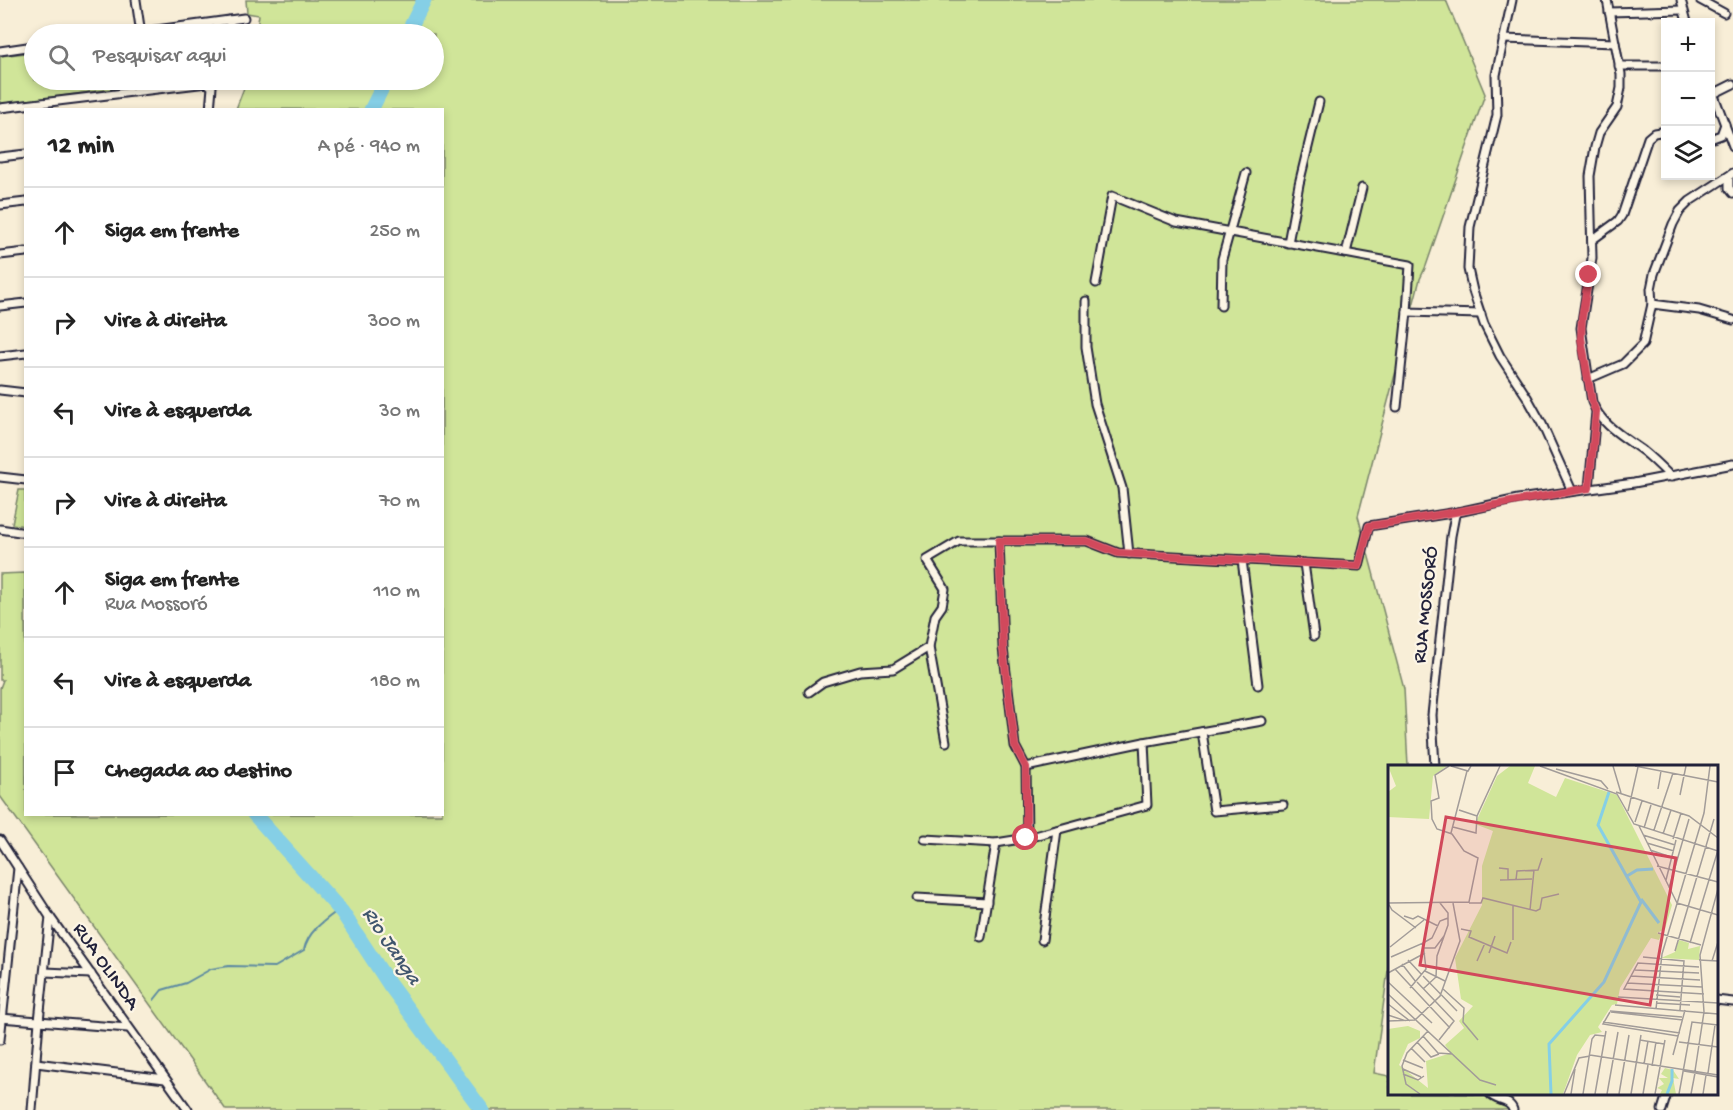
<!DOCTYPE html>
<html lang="pt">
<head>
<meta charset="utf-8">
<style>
  body { margin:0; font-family:"Gochi Hand",sans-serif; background:#f6f6f6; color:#222 }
  .controls { position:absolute; right:18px; top:18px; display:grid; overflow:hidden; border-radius:0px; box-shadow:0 3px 9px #0003 }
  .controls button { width:54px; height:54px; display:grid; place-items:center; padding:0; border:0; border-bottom:2px solid #e0e0e0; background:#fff; color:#222; font:30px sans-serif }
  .stop { position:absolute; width:18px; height:18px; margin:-14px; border:4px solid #d1495b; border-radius:50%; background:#fff }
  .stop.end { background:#d1495b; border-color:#fff; box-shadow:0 2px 6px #0008 }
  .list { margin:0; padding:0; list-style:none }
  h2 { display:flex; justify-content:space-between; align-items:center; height:78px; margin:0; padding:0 24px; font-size:26px }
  h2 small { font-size:20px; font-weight:400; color:#767676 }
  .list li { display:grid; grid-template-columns:39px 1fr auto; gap:18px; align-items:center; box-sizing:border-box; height:90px; padding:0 24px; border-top:2px solid #e0e0e0 }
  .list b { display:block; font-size:22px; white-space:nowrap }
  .list p { margin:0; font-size:20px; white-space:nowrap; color:#767676 }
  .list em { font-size:20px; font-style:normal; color:#767676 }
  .icon { flex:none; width:33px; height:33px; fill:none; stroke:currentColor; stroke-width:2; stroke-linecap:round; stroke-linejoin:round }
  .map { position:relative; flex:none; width:1733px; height:1110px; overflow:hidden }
  .search { position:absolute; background:#fff; box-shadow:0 3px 9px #0003; left:24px; top:24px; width:420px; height:66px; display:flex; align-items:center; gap:15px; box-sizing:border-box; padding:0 21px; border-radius:33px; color:#767676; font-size:22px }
  .panel { position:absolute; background:#fff; box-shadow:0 3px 9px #0003; left:24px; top:108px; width:420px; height:708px; border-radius:0px }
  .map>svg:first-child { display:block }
  .green { fill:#d0e599; stroke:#79846a; stroke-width:1.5 }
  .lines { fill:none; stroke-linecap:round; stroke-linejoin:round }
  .stream { stroke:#5d8aa2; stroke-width:2 }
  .river { stroke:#85cfe6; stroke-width:15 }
  .minor-casing { stroke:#22223b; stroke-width:11 }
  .minor { stroke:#fcf5e5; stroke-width:7 }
  .route { stroke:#d1495b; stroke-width:8 }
  .labels { text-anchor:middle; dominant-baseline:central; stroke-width:4.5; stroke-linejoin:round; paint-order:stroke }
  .street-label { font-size:20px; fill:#22223b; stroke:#fcf5e5 }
  .water-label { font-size:21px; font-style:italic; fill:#40566e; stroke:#fcf5e5 }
  .inset-river { fill:none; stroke:#85cfe6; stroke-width:3 }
  .inset-road { fill:none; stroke:#a29c99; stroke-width:1.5 }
  .view { fill:#d1495b; fill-opacity:0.15; stroke:#d1495b; stroke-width:3 }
  .inset-edge { fill:none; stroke:#22223b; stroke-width:3 }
</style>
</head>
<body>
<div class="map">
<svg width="1733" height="1110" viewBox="0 0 1733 1110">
  <rect width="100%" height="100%" fill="#f8eed7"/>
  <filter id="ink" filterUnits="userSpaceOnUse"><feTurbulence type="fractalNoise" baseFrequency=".0167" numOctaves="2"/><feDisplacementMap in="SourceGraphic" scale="12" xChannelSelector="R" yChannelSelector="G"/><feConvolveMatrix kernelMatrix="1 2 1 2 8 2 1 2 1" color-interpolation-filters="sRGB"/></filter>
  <g filter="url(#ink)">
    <g class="green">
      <polygon points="246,0 1446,0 1485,94 1426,266 1420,279 1358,516 1404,689 1408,766 1390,766 1390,956 1374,1073 1389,1076 1390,1094 1513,1094 1510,1110 226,1110 0,796 0,688 3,680 0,680 0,574 25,573 26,814 442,814 442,110 236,109 247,80 434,80 434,34 256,34 259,15 247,13"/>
      <polygon points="34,52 34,80 144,80 145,85 0,104 0,56"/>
      <polygon points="19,490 25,490 25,526 12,524"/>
    </g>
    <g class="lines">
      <path class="stream" d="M154,1000L162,990L186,983L211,969L229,966L275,967L304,950C308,931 325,920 340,909"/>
      <g class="river">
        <polyline points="407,34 424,0"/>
        <polyline points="371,110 386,80"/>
        <polyline points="254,814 342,912 389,984 482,1110"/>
      </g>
      <g class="minor-casing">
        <g id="minor">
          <polyline points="136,0 141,34"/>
          <polyline points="1512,0 1496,75 1497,115 1470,227 1468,269 1473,291 1484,324 1500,356 1527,397 1542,424 1572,491"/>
          <path d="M1607,0L1621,74V88L1617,107L1599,133L1595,147L1590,176L1592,258L1581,328L1592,402C1601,425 1624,437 1643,451C1653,459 1662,468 1671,477"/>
          <polyline points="1681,0 1687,22"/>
          <polyline points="1700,0 1724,13"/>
          <polyline points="1609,12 1683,10"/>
          <polyline points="127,34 244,18"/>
          <polyline points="229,34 230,20"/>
          <polyline points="1503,39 1615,43"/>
          <polyline points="0,51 34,46"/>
          <polyline points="1619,66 1666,66"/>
          <polyline points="1710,85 1733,146"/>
          <polyline points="1715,93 1733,84"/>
          <polyline points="0,108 207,83 212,87 210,110"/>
          <polyline points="1710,139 1721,135 1725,124"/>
          <polyline points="0,157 26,154"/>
          <polyline points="1729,176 1729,188 1733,193"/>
          <polyline points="0,205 26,202"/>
          <polyline points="1592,240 1618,221 1622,215 1648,138 1654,133 1666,131"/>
          <polyline points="1288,243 1299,184 1319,102"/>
          <polyline points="1346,253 1362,188"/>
          <polyline points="0,255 26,252"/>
          <polyline points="1096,283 1112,196 1176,222 1410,265 1407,312 1481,314"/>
          <polyline points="1086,301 1086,347 1095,404 1122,488 1129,554"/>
          <polyline points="1652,304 1699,310 1733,320"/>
          <polyline points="0,306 26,303"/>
          <polyline points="1221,306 1222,259 1246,173"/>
          <polyline points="0,356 26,353"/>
          <polyline points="1588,379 1623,364 1643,344 1652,304 1651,289 1654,274 1673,224 1680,211 1690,201 1733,173"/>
          <polyline points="0,390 26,393"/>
          <polyline points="1397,407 1407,312"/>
          <polyline points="0,477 26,480"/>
          <polyline points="1589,488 1596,412"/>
          <polyline points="0,529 26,533"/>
          <polyline points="999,541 1003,648 1010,705 1015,746 1026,767 1027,838"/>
          <polyline points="1242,560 1258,685"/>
          <polyline points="1304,563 1314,636"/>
          <polyline points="929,647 946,742"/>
          <polyline points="809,692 823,682 860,671 893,669 929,647 935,616 942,606 945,589 927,560 959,541 1087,541 1118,553 1359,566 1369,526 1458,512"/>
          <polyline points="1202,732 1214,811 1283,805"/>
          <polyline points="1435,766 1432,715 1451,536 1455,515 1458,512 1518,499 1634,483 1733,464"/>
          <polyline points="1026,767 1144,742 1262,721"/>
          <polyline points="925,839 996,843"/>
          <polyline points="0,840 50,917 188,1110"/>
          <polyline points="917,898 987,902"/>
          <polyline points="981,937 996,843 1027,838 1147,805 1144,742"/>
          <polyline points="1042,940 1057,830"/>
          <polyline points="45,972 91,974"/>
          <polyline points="1716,1000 1733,1002"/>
          <polyline points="0,1018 128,1028"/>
          <polyline points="0,1040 18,868"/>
          <polyline points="36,1063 165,1079"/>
          <path d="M1490,1094C1496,1102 1510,1099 1513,1110"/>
          <polyline points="32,1110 39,1021 50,917"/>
          <polyline points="1662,1110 1667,1094"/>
        </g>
      </g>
      <use href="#minor" class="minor"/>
    </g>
  </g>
  <g class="lines" filter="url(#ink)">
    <path class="route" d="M1026,838V767L1015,746L1010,705L1003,648L999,541H1087L1118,553L1359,566L1369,526C1443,515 1516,501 1589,488L1596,412L1592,402L1581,338L1582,317L1589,275"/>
  </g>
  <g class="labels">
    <g class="street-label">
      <text transform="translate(1427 605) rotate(-84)">RUA MOSSORÓ</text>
      <text transform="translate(105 967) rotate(55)">RUA OLINDA</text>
    </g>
    <g class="water-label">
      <text transform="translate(390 947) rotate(56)">Rio Janga</text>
    </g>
  </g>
  <g transform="translate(1388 765)">
    <rect width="330" height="330" fill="#f8eed7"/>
    <path d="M0,1H59L45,11L41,54L0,52V27L8,21ZM122,1H147L140,18L168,32L177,13L229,30L284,140L277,164L269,168L273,170L271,175L263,173L232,223L229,239L224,240L210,262L214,267L202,270L189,290L175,329H0V264L20,261L32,266V273L20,279L11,300L40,323L38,296L63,288L57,280L76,263L71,256L85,241L73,234L67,193L94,140V101L105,66L87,59L109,11ZM291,175L301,178L300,184L312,181L311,195L273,193L287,187ZM277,303L285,305L291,314L285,313L288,329H272L274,325L269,323L276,319L271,313H280L273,309Z" fill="#d0e599"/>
    <path class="inset-river" d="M239,111L249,105L265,104M253,134L271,158M163,329L161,279L216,217L253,137L210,60L221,27M279,329L284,316V304"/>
    <path class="inset-road" d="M63,1L80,6L83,1M152,1L229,29L246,59L330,86M225,1L233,28M247,1L330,17M168,4L213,16L220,24M270,24L273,6M228,27L301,51L330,73M292,30L298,1M71,45L89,51M240,46L250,2M247,57L254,36M251,61L289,138M65,62L88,68L89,51L112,1M256,63L263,40M266,65L285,8M63,68L79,6M275,69L283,45M255,70L287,80M285,74L293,48M259,78L286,86M262,85L283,92M269,101L330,117M111,103L120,104V115M112,115L144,114M128,115L129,106L150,105L154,93M278,115L288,75M281,123L301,54M0,138L81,137L90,93L76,86L64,69L49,64L44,54L43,36L51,33L47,10L61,1M0,138L4,145L28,163M81,138H93L95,133L148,146L152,144L154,133L171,129M289,138L330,150M142,145L146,105M16,151L25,154L30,151L50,161M73,164L83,166L81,172L119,188L123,177M270,168L313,180M125,175V141M35,178L44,173L52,156L60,153M302,178L330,85M2,182L36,155M36,183H47L56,171M287,186L326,54M101,188L107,171M3,192L35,178L38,204L22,223M255,192L296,196L292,245M20,195L34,210M311,195L330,196M89,196L97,178M324,196L330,177M14,199L28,217M311,202L250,198L236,224L316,229M7,204L62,263M247,205L311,208M37,206L57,216M0,208L37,188M35,211L69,246M243,211L312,215M0,217L44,258M29,217L66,256L51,275M239,218L314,222M35,224L48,212L49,191L60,160V148L52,138M55,224L76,243L75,257L90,275M0,229L92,315L108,320M268,230L292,232M230,232L330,238M268,238L302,240M0,239L22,256M227,240L330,249M268,244L274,189L316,48L322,1M222,246L294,252M222,247L215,259L290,271M223,247L295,255M0,250L18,256M27,255L52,231L72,176L65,138M0,256L27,255M215,257L292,268M35,271L50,288L64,289M252,275L276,279M29,277L43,292L51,289M291,277L330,282M23,283L37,297M202,290L330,310M285,290L297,245M15,295L35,303M256,299L260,276M264,301L268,277M15,304L33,312M296,306L330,312M307,306L316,247L312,190L330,124M320,308L327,260M15,309L30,315L36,311M32,329L18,319L14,301L19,288L40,266M176,329L191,293L202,291M183,329L187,304M195,329L204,274L207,270L217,271M207,329L218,266M219,329L230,267M231,329L241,270M243,329L253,270M255,329L260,300M267,329L277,275M291,329L304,257L330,260M303,329L307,308M315,329L318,310"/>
    <path class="view" d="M58,52L288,93L262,240L32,200Z"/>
    <rect width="330" height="330" class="inset-edge"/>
  </g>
</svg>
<div class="controls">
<button>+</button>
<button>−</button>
<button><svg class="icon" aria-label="layers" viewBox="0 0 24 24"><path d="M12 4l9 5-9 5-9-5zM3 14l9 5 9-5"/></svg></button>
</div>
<div class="stop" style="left:1026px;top:838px"></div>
<div class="stop end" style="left:1589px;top:275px"></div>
<div class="search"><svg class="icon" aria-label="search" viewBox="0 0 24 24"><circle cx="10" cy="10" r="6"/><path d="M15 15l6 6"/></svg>Pesquisar aqui</div>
<section class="panel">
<h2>12 min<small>A pé · 940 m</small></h2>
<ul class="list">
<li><svg class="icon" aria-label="ahead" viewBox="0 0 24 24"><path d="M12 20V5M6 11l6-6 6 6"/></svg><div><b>Siga em frente</b></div><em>250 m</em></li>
<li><svg class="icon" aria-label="right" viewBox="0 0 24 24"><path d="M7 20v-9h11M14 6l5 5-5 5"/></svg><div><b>Vire à direita</b></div><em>300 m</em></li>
<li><svg class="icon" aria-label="left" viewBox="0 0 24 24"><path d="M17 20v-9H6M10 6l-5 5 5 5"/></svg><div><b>Vire à esquerda</b></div><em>30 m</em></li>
<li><svg class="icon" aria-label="right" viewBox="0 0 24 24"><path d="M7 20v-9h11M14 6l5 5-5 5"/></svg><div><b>Vire à direita</b></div><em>70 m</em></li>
<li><svg class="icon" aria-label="ahead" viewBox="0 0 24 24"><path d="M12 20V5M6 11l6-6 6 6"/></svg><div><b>Siga em frente</b><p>Rua Mossoró</p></div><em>110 m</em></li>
<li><svg class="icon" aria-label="left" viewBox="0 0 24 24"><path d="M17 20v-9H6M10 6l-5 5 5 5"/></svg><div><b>Vire à esquerda</b></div><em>180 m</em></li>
<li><svg class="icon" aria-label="arrive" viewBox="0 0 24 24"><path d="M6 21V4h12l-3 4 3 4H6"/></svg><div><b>Chegada ao destino</b></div></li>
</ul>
</section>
</div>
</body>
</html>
